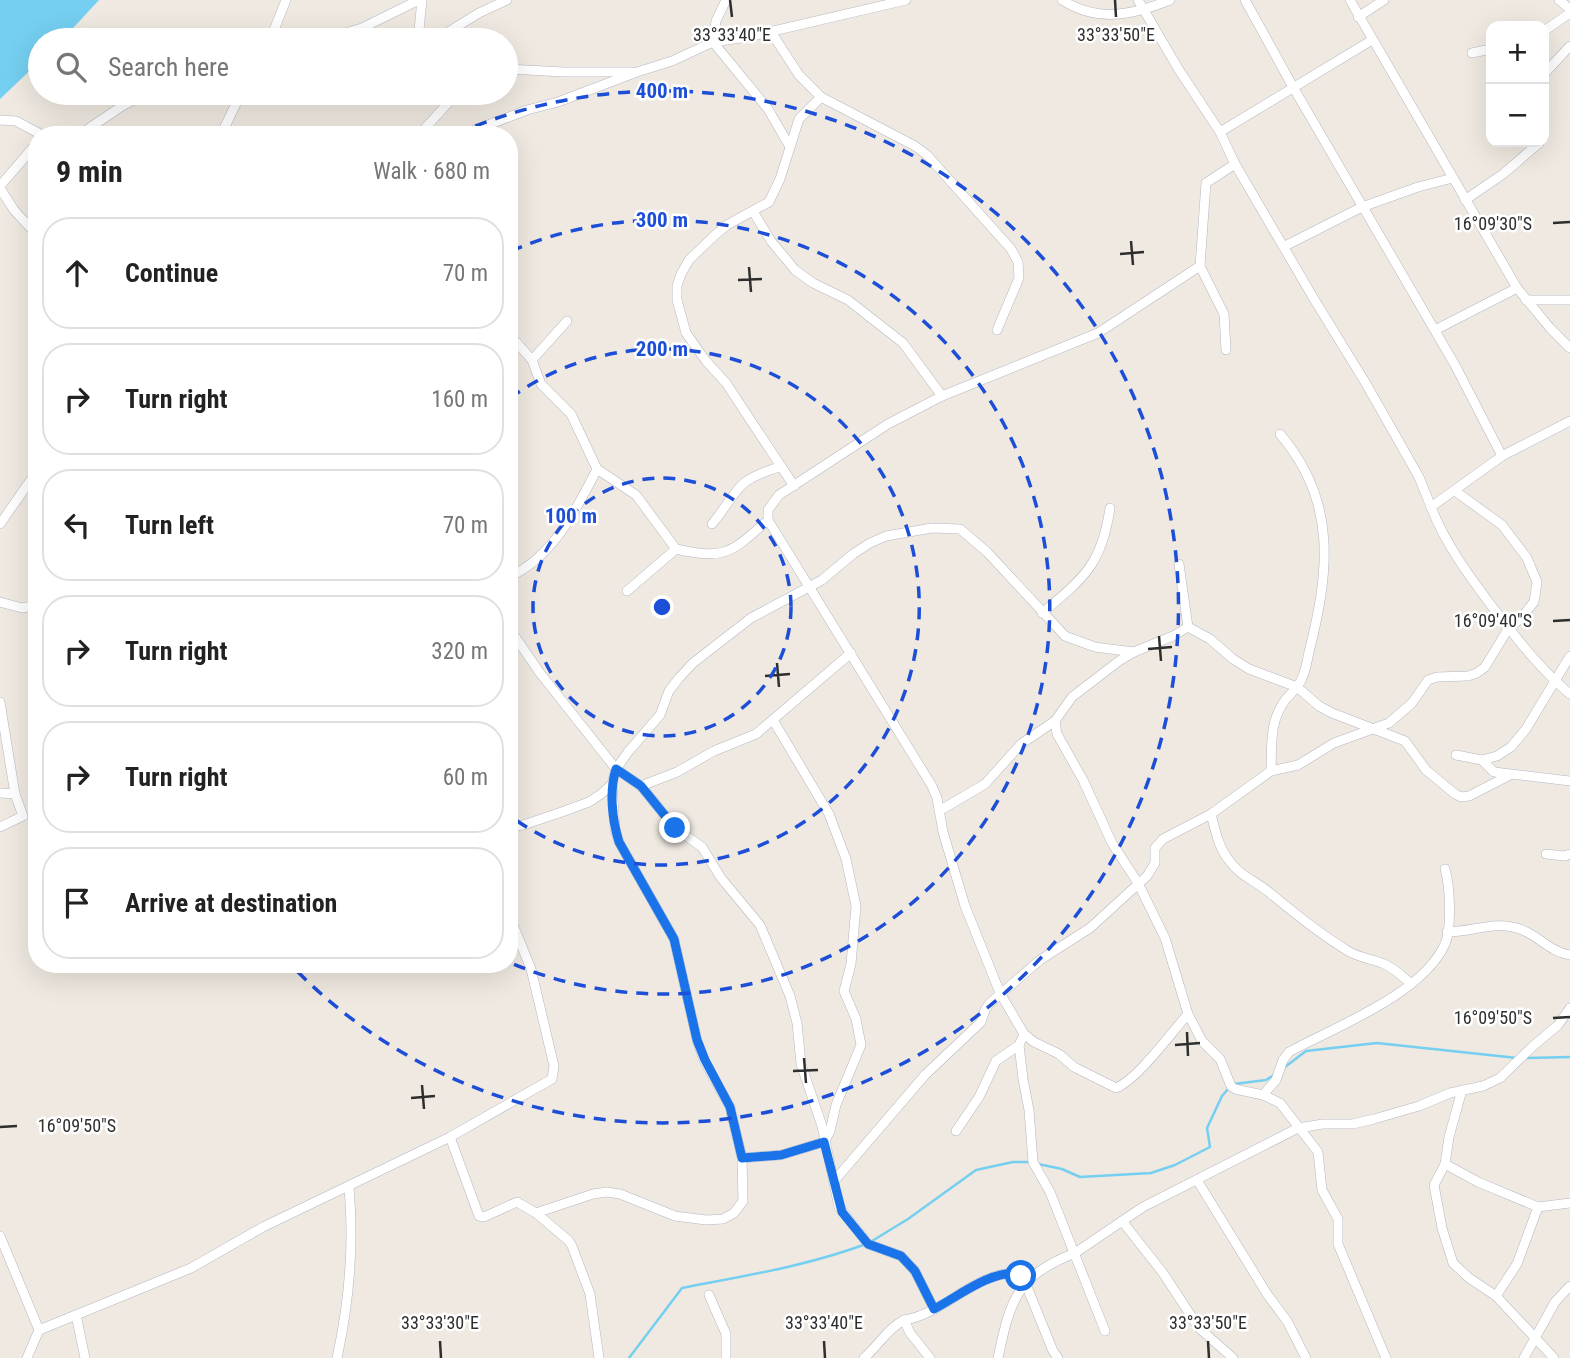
<!DOCTYPE html>
<html lang="en">
<head>
<meta charset="utf-8">
<style>
  body { margin:0; font-family:"Roboto Condensed",sans-serif; background:#f6f6f6; color:#222 }
  .controls { position:absolute; right:21px; top:21px; display:grid; overflow:hidden; border-radius:14px; box-shadow:0 7px 28px #0002 }
  .controls button { width:63px; height:63px; display:grid; place-items:center; padding:0; border:0; border-bottom:2px solid #e0e0e0; background:#fff; color:#222; font:35px sans-serif }
  .stop { position:absolute; width:21px; height:21px; margin:-16px; border:5px solid #1a73e8; border-radius:50%; background:#fff }
  .stop.end { background:#1a73e8; border-color:#fff; box-shadow:0 2px 7px #0008 }
  .list { margin:0; padding:0; list-style:none }
  h2 { display:flex; justify-content:space-between; align-items:center; height:91px; margin:0; padding:0 28px; font-size:30px }
  h2 small { font-size:23px; font-weight:400; color:#767676 }
  .list li { display:grid; grid-template-columns:46px 1fr auto; gap:21px; align-items:center; box-sizing:border-box; height:112px; margin:0 14px 14px; padding:0 14px; border:2px solid #e0e0e0; border-radius:28px }
  .list b { display:block; font-size:26px; white-space:nowrap }
  .list em { font-size:23px; font-style:normal; color:#767676 }
  .icon { flex:none; width:38px; height:38px; fill:none; stroke:currentColor; stroke-width:2; stroke-linecap:round; stroke-linejoin:round }
  .map { position:relative; flex:none; width:1570px; height:1358px; overflow:hidden }
  .search { position:absolute; background:#fff; box-shadow:0 7px 28px #0002; left:28px; top:28px; width:490px; height:77px; display:flex; align-items:center; gap:18px; box-sizing:border-box; padding:0 24px; border-radius:38px; color:#767676; font-size:26px }
  .panel { position:absolute; background:#fff; box-shadow:0 7px 28px #0002; left:28px; top:126px; width:490px; height:847px; border-radius:28px }
  .map>svg:first-child { display:block }
  .water { fill:#75cff0 }
  .lines { fill:none; stroke-linecap:round; stroke-linejoin:round }
  .stream { stroke:#75cff0; stroke-width:2.5 }
  .street-casing { stroke:#b4b7c1; stroke-width:10 }
  .street { stroke:#fff; stroke-width:9 }
  .route { stroke:#1a73e8; stroke-width:9 }
  .ticks { fill:none; stroke:#2e2e2e; stroke-width:2.5 }
  .ring { fill:none; stroke:#1d4ed8; stroke-width:3.5; stroke-dasharray:12 9 }
  .ticks-label { font-size:18px; text-anchor:middle; fill:#2e2e2e; stroke:#fff; stroke-width:5; stroke-linejoin:round; paint-order:stroke }
  .centre { fill:#1d4ed8; stroke:#fff; stroke-width:3.5 }
  .ring-label { font-size:21px; text-anchor:middle; font-weight:bold; fill:#1d4ed8; stroke:#fff; stroke-width:5; stroke-linejoin:round; paint-order:stroke }
</style>
</head>
<body>
<div class="map">
<svg width="1570" height="1358" viewBox="0 0 1570 1358">
  <rect width="100%" height="100%" fill="#efe9e1"/>
  <polygon class="water" points="0,0 99,0 62,40 40,40 40,61 0,99"/>
  <g class="lines">
    <g class="stream">
      <polyline points="1527,1058 1570,1057"/>
      <polyline points="1285,1067 1306,1051 1377,1043 1517,1058"/>
      <polyline points="1234,1084 1266,1080 1274,1075"/>
      <polyline points="1038,1164 1062,1169 1080,1177 1151,1173 1175,1165 1210,1147 1207,1128 1222,1096 1229,1088"/>
      <polyline points="872,1241 908,1219 976,1170 1013,1162 1031,1162"/>
      <path d="M629,1358L682,1288C744,1276 807,1266 866,1244"/>
    </g>
    <g class="street-casing">
      <g id="street">
        <polyline points="726,0 716,21 713,42 768,109 790,147"/>
        <path d="M1062,0C1098,23 1132,15 1170,0"/>
        <polyline points="1138,0 1179,70 1220,132 1235,164 1314,299 1365,382 1419,477 1431,507"/>
        <polyline points="1245,0 1293,87 1455,365 1502,456"/>
        <polyline points="1350,0 1517,288 1550,328 1570,348"/>
        <polyline points="1559,0 1570,9"/>
        <polyline points="1358,17 1384,0"/>
        <polyline points="1544,31 1570,13"/>
        <polyline points="771,32 799,75 821,97 799,119 780,179 769,202 727,225 714,236 689,260 681,274 677,286 677,300 686,333 706,361 726,383 794,486"/>
        <polyline points="270,40 286,0"/>
        <polyline points="322,40 362,28 419,0"/>
        <polyline points="418,40 422,0"/>
        <polyline points="435,40 479,13 507,0"/>
        <polyline points="1472,53 1491,49"/>
        <polyline points="506,69 564,72 632,72"/>
        <polyline points="1544,74 1570,46"/>
        <polyline points="821,97 915,146 927,155 1011,249 1018,262 1019,278 997,330"/>
        <polyline points="0,120 16,121 42,135"/>
        <polyline points="1220,132 1372,40"/>
        <polyline points="75,135 85,131 122,106 147,93"/>
        <polyline points="221,135 241,93"/>
        <polyline points="419,135 457,93"/>
        <polyline points="462,135 527,110 558,102 637,72 672,61 713,42 748,37 906,0"/>
        <polyline points="0,186 37,143"/>
        <polyline points="0,188 14,210 37,235"/>
        <polyline points="1465,200 1503,174 1539,143"/>
        <polyline points="754,213 771,241 795,270 813,283 848,300 903,343 942,396"/>
        <polyline points="1285,246 1362,207 1418,187 1453,178"/>
        <polyline points="1200,266 1224,314 1226,350"/>
        <polyline points="1526,300 1570,300"/>
        <path d="M567,321L532,360L541,384L571,414L597,469L636,495L676,549C725,560 731,553 768,520V510L779,495L888,424L942,396L1098,333L1200,266L1206,183L1235,164"/>
        <polyline points="1435,330 1517,288"/>
        <polyline points="509,334 532,360"/>
        <path d="M1570,421L1502,456L1431,507C1446,545 1469,576 1494,609C1517,639 1541,670 1570,694"/>
        <polyline points="768,520 932,786 937,798 943,832 965,906 1000,993 1024,1034 1019,1045 996,1061 979,1097 956,1131"/>
        <polyline points="0,524 37,471"/>
        <path d="M712,524C723,512 733,492 744,483C755,474 769,471 781,466"/>
        <polyline points="1179,564 1188,627"/>
        <path d="M509,577C553,557 576,510 597,469"/>
        <polyline points="627,591 676,549"/>
        <polyline points="0,602 22,608 37,605"/>
        <path d="M1042,613C1084,578 1102,564 1110,508"/>
        <polyline points="509,628 540,673 616,769 641,786 675,828 702,847 721,878 760,925 790,996 797,1023 801,1064 822,1126 839,1207 868,1244 901,1256 915,1271 934,1309"/>
        <polyline points="0,702 15,794 23,816 0,827"/>
        <polyline points="1456,755 1482,760 1497,756 1511,747 1526,729 1570,656"/>
        <polyline points="1482,760 1494,772 1570,781"/>
        <path d="M1271,771C1272,745 1269,721 1286,699C1292,692 1299,687 1302,678C1306,670 1307,661 1309,652C1329,573 1338,502 1280,434"/>
        <polyline points="641,786 677,772 714,751 756,734 851,653"/>
        <polyline points="0,793 15,794"/>
        <polyline points="939,811 985,784 1021,744 1055,721"/>
        <path d="M1211,814C1215,829 1218,846 1228,859C1240,877 1255,880 1270,893C1295,914 1320,934 1348,951C1360,958 1372,959 1384,964C1394,968 1402,976 1410,983"/>
        <polyline points="509,827 523,825 559,813 589,802 601,794 612,784 616,769 628,752 660,715 669,691 679,678 693,663 751,618 822,580 853,554 870,543 886,536 932,528 960,529 987,552 1065,636 1095,647 1134,652"/>
        <polyline points="1546,854 1565,856 1570,854"/>
        <path d="M1447,932C1472,932 1496,920 1520,929C1538,935 1550,952 1570,955"/>
        <path d="M1024,1034L1034,1042L1059,1054L1074,1067L1116,1088C1138,1079 1171,1033 1188,1014"/>
        <polyline points="1019,1045 1023,1079 1029,1110 1033,1162 1050,1192 1105,1331"/>
        <polyline points="1462,1090 1449,1137 1445,1164 1478,1182 1538,1207"/>
        <path d="M1263,1095L1276,1080L1283,1060L1289,1052C1335,1027 1423,994 1445,944C1452,928 1450,886 1445,869"/>
        <polyline points="450,1137 479,1216 484,1217 517,1202 536,1213 569,1241 572,1246 590,1294 599,1358"/>
        <polyline points="742,1158 781,1155 824,1142 830,1131 836,1105 861,1045 856,1019 844,991 851,964 856,906 846,859 829,814 773,720"/>
        <polyline points="1445,1164 1434,1185 1442,1228 1453,1263 1469,1278 1496,1296 1554,1358"/>
        <polyline points="835,1180 925,1075 981,1022 985,1010 989,1004 1040,960 1090,928 1147,876 1155,863 1155,848 1163,839 1211,814 1271,771 1298,765 1334,743 1389,723 1412,703 1428,680 1437,677 1468,676 1477,673 1485,667 1508,629 1521,618 1534,602 1537,582 1527,558 1502,525 1455,491"/>
        <polyline points="1197,1180 1267,1294 1287,1321 1306,1358"/>
        <polyline points="536,1213 593,1194 607,1192 620,1194 675,1216 706,1220 723,1219 734,1213 743,1201 742,1158 730,1107 704,1060 697,1040 674,939 619,842 615,829 612,784"/>
        <polyline points="1122,1221 1163,1273 1199,1328 1233,1358"/>
        <polyline points="0,1236 39,1330"/>
        <polyline points="709,1295 726,1334 726,1358"/>
        <polyline points="1496,1296 1517,1264 1538,1207 1570,1203"/>
        <path d="M904,1320C944,1314 975,1272 1017,1273L1025,1282L1053,1351L1058,1358"/>
        <polyline points="27,1358 39,1330 76,1315"/>
        <polyline points="85,1358 76,1315 191,1268 263,1227 450,1137 552,1079 554,1066 531,969 509,915"/>
        <path d="M337,1358C349,1303 354,1243 349,1187"/>
        <path d="M864,1358C878,1346 888,1328 904,1320L910,1333L930,1358"/>
        <path d="M998,1358C1010,1301 1016,1276 1075,1253L1143,1207L1298,1128L1323,1124H1353L1374,1119L1419,1106L1450,1093L1483,1086L1500,1078L1532,1047L1558,1025L1570,1008"/>
        <polyline points="1386,1358 1338,1244 1338,1219 1322,1190 1318,1152 1280,1103 1263,1095 1235,1089 1231,1086 1220,1059 1202,1041 1188,1014 1165,938 1138,883 1112,843 1083,780 1057,734 1055,721 1072,697 1119,661 1134,652 1173,636 1188,627 1210,639 1233,659 1249,669 1297,687 1319,706 1332,713 1405,741 1426,770 1455,794 1461,797 1469,796 1510,775"/>
        <polyline points="1524,1358 1555,1302 1570,1286"/>
      </g>
    </g>
    <use href="#street" class="street"/>
  </g>
  <g class="lines">
    <path class="route" d="M675,828L641,786L616,769C609,791 612,819 619,842L674,939L697,1040L705,1060L730,1107L742,1158L781,1155L824,1142L842,1212L868,1244L901,1256L915,1271L934,1309C959,1296 988,1272 1017,1273L1021,1276"/>
  </g>
  <path class="ticks" d="M730,0L732,17M1115,0L1116,17M1553,223L1570,222M1131,241L1133,265M1120,254L1144,252M749,267L751,292M738,280L762,279M1553,621L1570,620M1159,636L1161,661M1148,649L1172,647M777,663L779,687M765,676L790,674M1553,1018L1570,1017M1187,1032L1188,1056M1175,1045L1200,1043M804,1058L806,1083M793,1071L818,1070M422,1085L424,1109M411,1098L435,1096M0,1127L17,1126M440,1341L441,1358M824,1341L825,1358M1208,1341L1209,1358"/>
  <g class="ring">
    <circle cx="662" cy="607" r="129"/>
    <path d="M510 398A258 258 0 1 1 510 816"/>
    <path d="M511 251A387 387 0 1 1 511 963"/>
    <path d="M456 134A516 516 0 1 1 291 965"/>
  </g>
  <g class="ticks-label">
    <text x="732" y="41">33°33'40"E</text>
    <text x="1116" y="41">33°33'50"E</text>
    <text x="1493" y="230">16°09'30"S</text>
    <text x="1493" y="627">16°09'40"S</text>
    <text x="1493" y="1024">16°09'50"S</text>
    <text x="77" y="1132">16°09'50"S</text>
    <text x="440" y="1329">33°33'30"E</text>
    <text x="824" y="1329">33°33'40"E</text>
    <text x="1208" y="1329">33°33'50"E</text>
  </g>
  <circle cx="662" cy="607" r="10" class="centre"/>
  <g class="ring-label">
    <text x="662" y="98">400 m</text>
    <text x="662" y="227">300 m</text>
    <text x="662" y="356">200 m</text>
    <text x="571" y="523">100 m</text>
  </g>
</svg>
<div class="controls">
<button>+</button>
<button>−</button>
</div>
<div class="stop" style="left:1021px;top:1276px"></div>
<div class="stop end" style="left:675px;top:828px"></div>
<div class="search"><svg class="icon" aria-label="search" viewBox="0 0 24 24"><circle cx="10" cy="10" r="6"/><path d="M15 15l6 6"/></svg>Search here</div>
<section class="panel">
<h2>9 min<small>Walk · 680 m</small></h2>
<ul class="list">
<li><svg class="icon" aria-label="ahead" viewBox="0 0 24 24"><path d="M12 20V5M6 11l6-6 6 6"/></svg><div><b>Continue</b></div><em>70 m</em></li>
<li><svg class="icon" aria-label="right" viewBox="0 0 24 24"><path d="M7 20v-9h11M14 6l5 5-5 5"/></svg><div><b>Turn right</b></div><em>160 m</em></li>
<li><svg class="icon" aria-label="left" viewBox="0 0 24 24"><path d="M17 20v-9H6M10 6l-5 5 5 5"/></svg><div><b>Turn left</b></div><em>70 m</em></li>
<li><svg class="icon" aria-label="right" viewBox="0 0 24 24"><path d="M7 20v-9h11M14 6l5 5-5 5"/></svg><div><b>Turn right</b></div><em>320 m</em></li>
<li><svg class="icon" aria-label="right" viewBox="0 0 24 24"><path d="M7 20v-9h11M14 6l5 5-5 5"/></svg><div><b>Turn right</b></div><em>60 m</em></li>
<li><svg class="icon" aria-label="arrive" viewBox="0 0 24 24"><path d="M6 21V4h12l-3 4 3 4H6"/></svg><div><b>Arrive at destination</b></div></li>
</ul>
</section>
</div>
</body>
</html>
